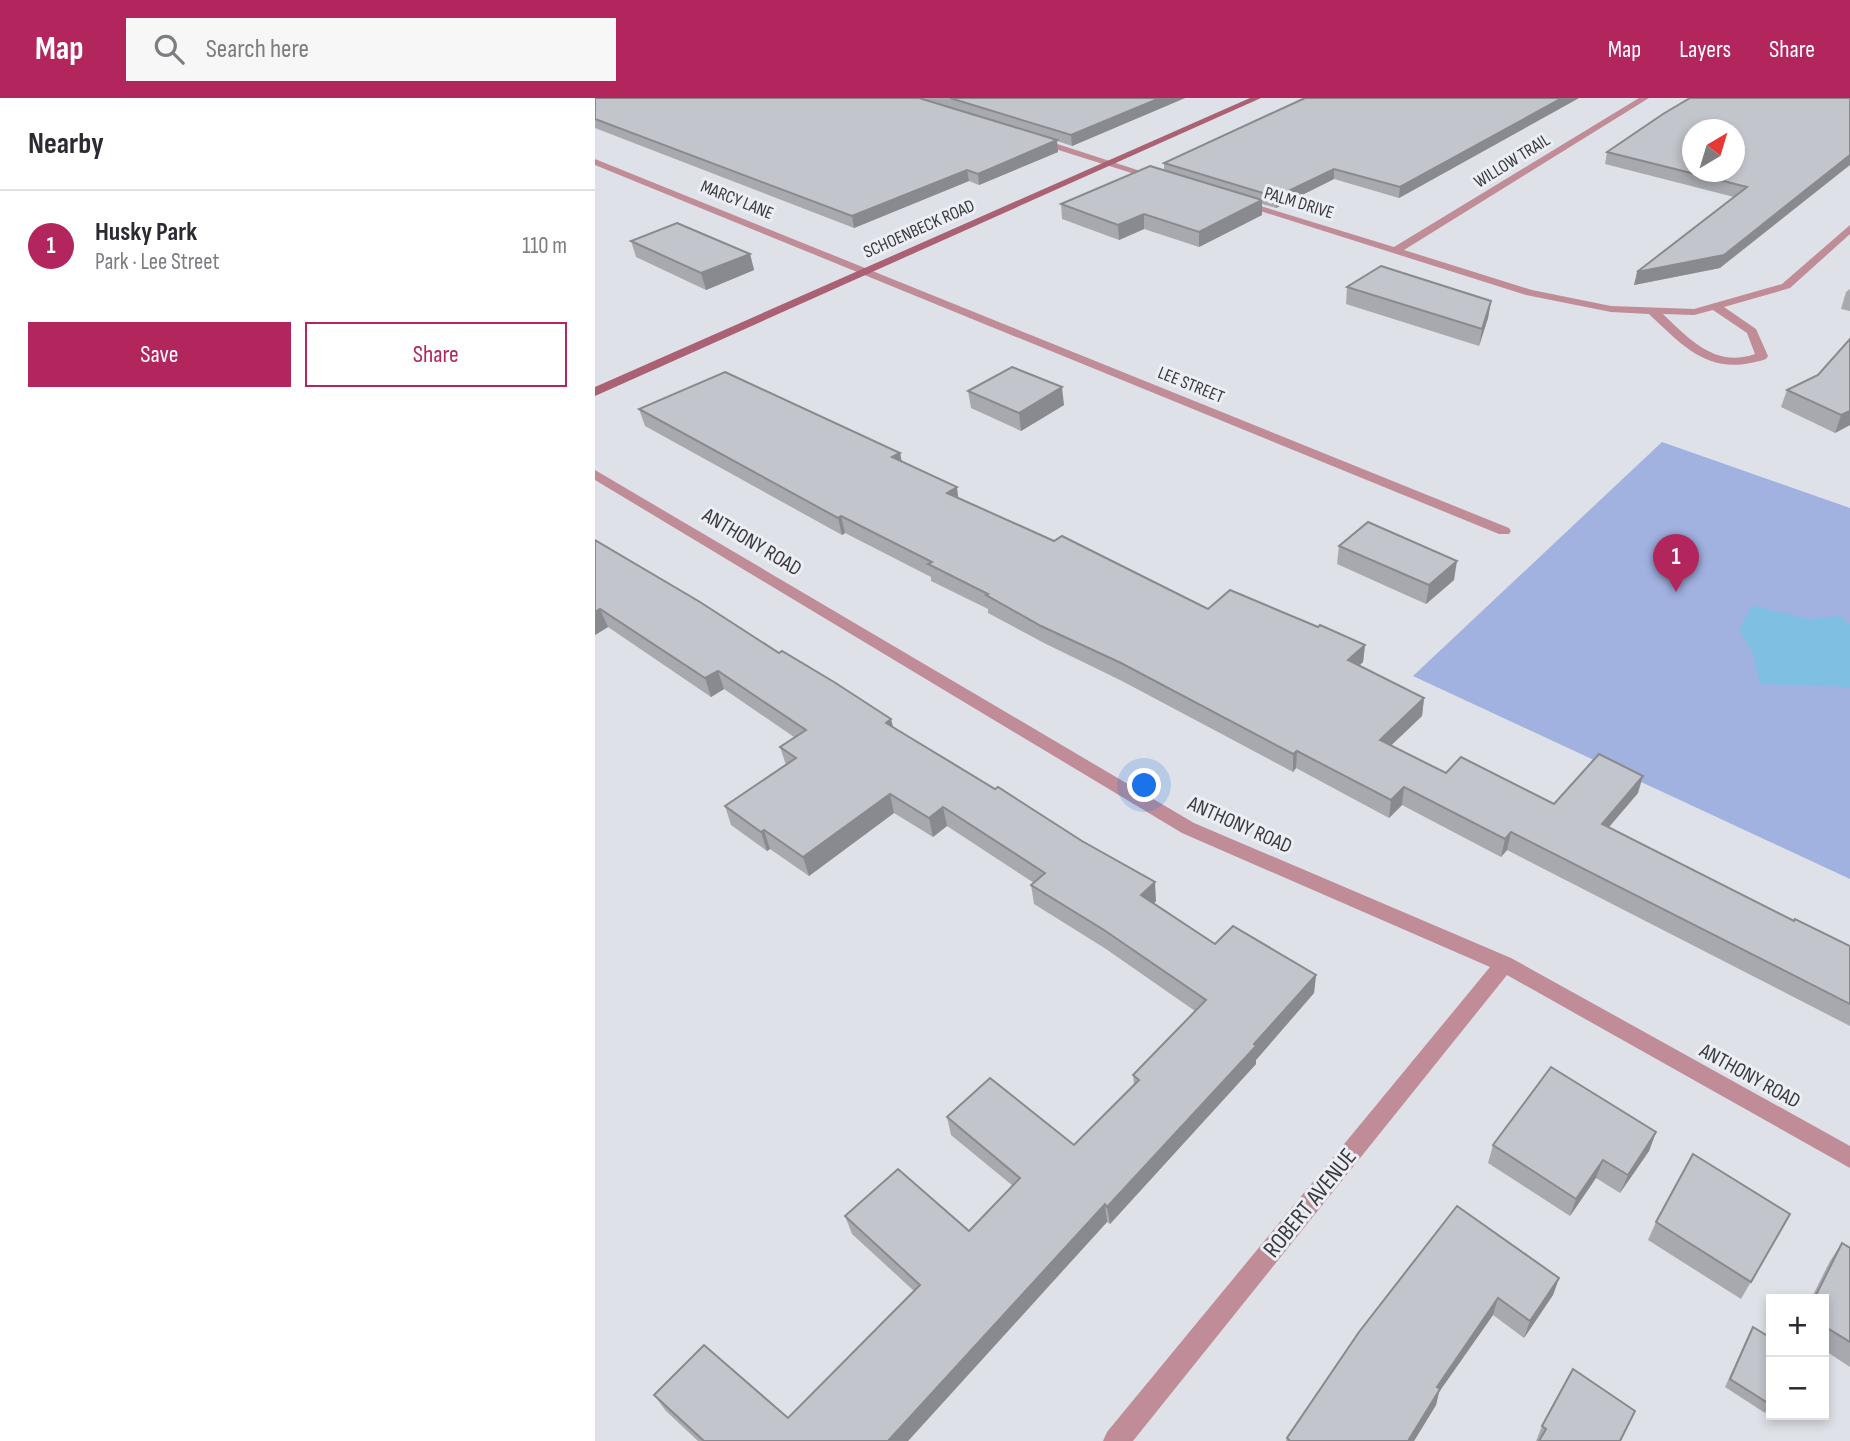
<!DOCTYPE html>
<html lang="en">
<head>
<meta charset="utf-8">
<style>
  body { margin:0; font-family:"Sofia Sans Condensed",sans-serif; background:#f7f7f7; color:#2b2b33 }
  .controls { position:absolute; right:21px; bottom:21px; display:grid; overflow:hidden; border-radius:0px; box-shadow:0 4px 10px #0003 }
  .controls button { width:63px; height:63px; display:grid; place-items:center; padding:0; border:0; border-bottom:2px solid #e1e1e2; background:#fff; color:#2b2b33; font:35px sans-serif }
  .compass { position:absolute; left:1087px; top:21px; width:63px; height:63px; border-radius:50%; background:#fff; box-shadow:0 4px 10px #0003; rotate:38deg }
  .you { position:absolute; left:550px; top:688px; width:24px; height:24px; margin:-18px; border:5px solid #fff; border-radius:50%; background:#1a73e8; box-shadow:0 0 0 10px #1a73e833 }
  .badge { display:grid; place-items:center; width:46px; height:46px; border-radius:50%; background:#b3255d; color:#fff; font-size:23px; font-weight:700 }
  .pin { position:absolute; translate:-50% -58px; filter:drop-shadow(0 2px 4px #0008) }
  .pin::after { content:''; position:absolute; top:37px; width:24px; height:21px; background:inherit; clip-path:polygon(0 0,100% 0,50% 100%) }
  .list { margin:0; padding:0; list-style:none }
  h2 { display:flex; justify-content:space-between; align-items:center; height:91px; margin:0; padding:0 28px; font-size:30px }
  h2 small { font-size:23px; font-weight:400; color:#7c7c81 }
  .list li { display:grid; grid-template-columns:46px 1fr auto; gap:21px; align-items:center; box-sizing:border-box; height:112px; padding:0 28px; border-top:2px solid #e1e1e2 }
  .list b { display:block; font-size:26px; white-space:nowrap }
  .list p { margin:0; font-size:23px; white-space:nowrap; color:#7c7c81 }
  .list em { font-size:23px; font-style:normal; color:#7c7c81 }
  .actions { display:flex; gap:14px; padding:21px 28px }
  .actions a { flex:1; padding:16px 0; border:2px solid #b3255d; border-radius:0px; text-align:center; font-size:24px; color:#b3255d }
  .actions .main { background:#b3255d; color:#fff }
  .icon { flex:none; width:38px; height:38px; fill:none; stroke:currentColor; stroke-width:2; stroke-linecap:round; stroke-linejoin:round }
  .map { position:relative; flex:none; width:1255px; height:1343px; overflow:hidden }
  header { display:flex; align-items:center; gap:42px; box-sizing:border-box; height:98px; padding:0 35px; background:#b3255d; color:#fff }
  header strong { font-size:33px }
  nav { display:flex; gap:38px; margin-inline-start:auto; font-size:24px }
  .search { width:490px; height:63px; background:#f7f7f7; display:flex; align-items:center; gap:18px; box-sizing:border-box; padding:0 24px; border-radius:0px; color:#7c7c81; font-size:26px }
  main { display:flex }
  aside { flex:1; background:#fff }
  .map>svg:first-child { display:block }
  .green { fill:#a1b1e0 }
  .water { fill:#7fbfe2 }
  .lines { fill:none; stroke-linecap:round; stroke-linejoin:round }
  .street { fill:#bf8c97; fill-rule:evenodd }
  .secondary { fill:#aa6173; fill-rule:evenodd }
  .wall { fill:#a8a9af }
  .shaded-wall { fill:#888a8f }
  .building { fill:#c3c5cc; stroke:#888a8f; stroke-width:2; fill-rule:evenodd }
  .labels { text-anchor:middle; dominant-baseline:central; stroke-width:6; stroke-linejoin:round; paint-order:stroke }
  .far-street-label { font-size:18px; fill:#393a3d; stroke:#eceef5 }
  .street-label { font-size:21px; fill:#393a3d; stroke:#eceef5 }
  .near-street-label { font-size:24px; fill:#393a3d; stroke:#eceef5 }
</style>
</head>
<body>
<header>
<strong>Map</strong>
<div class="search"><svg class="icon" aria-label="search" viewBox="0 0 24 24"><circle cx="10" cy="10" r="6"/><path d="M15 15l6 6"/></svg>Search here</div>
<nav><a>Map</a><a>Layers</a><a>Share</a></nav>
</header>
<main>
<aside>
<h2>Nearby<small></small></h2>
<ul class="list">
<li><span class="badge">1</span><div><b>Husky Park</b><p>Park · Lee Street</p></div><em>110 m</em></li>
</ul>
<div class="actions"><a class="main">Save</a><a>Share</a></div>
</aside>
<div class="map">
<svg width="1255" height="1343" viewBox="0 0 1255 1343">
  <rect width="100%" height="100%" fill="#dfe1e8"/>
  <polygon class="green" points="1067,344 1255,410 1255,781 818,578"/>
  <polygon class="water" points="1160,508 1213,521 1244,518 1255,526 1255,589 1165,586 1158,556 1144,531 1156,509"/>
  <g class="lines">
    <g class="street">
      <path d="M1044,0H1054L809,152L937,192L1016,208L1099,211L1187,186L1255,127V136L1195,190L1129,209L1161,231L1173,258L1171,261C1116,279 1092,252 1054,216L1016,214L931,197L640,105L649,103L799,149ZM1118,212L1152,235L1160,256C1121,270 1095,242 1068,216L1099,217Z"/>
      <polygon points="438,40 444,40 570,81 562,83 438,44"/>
      <polygon points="0,61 914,430 916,433 914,436 904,436 0,67"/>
      <polygon points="0,372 599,725 916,860 1255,1048 1255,1070 912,877 538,1343 508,1343 512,1334 895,869 587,735 0,382"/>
    </g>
    <polygon class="secondary" points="655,0 666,0 0,298 0,289"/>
  </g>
  <g class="wall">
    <polygon points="0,0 590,0 477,48 462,43 463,54 384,87 374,83 259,130 0,30"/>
    <polygon points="710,0 984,0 804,100 739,81 681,110 667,106 667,117 604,149 549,131 524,142 467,121 466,106 569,72 569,65"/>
    <polygon points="1255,0 1125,170 1039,187 1139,99 1010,66 1012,54"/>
    <polygon points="36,143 155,156 159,172 111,192 41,159"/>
    <polygon points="752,189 896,203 893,220 884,248 751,206"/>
    <polygon points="1255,191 1255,213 1246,211 1251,194"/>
    <polygon points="1223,277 1255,327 1240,335 1186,309 1192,292"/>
    <polygon points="373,293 469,307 426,333 376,310"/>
    <polygon points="44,311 305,355 307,364 364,400 613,511 723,529 770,547 768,564 764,568 829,600 827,618 796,647 851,675 959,706 1043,695 1014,729 1199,823 1255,848 1255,928 912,752 906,759 807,707 794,720 701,670 698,674 527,583 449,545 393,515 393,511 336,483 336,479 250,435 247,437 50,328"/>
    <polygon points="0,442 298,629 561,803 558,806 620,846 721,877 719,895 661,962 661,966 515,1126 512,1124 313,1343 103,1343 71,1313 59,1297 193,1320 319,1193 257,1136 250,1118 374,1133 418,1088 356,1037 352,1019 479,1047 539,987 538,977 600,913 511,851 439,806 436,787 439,785 352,728 338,739 299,715 214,778 175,751 172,753 136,727 130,708 191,667 185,649 199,639 129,591 116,599 13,529 0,537"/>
    <polygon points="744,448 859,482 831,506 742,466"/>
    <polygon points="1061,1034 1054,1053 1025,1095 1001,1080 975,1118 893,1065 898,1047"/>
    <polygon points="1195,1116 1146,1201 1053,1142 1061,1124"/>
    <polygon points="1247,1145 1255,1150 1255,1269 1229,1252 1229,1201 1216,1201 1235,1163"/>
    <polygon points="964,1180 958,1197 929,1240 898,1217 844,1294 841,1307 819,1343 691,1343 692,1340 764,1234"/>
    <polygon points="1158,1229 1176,1306 1170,1315 1130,1289 1153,1238"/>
    <polygon points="947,1328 1025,1343 941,1343"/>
  </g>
  <g class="shaded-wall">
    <polygon points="565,0 590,0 477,48 476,37"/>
    <polygon points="967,0 984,0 804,100 805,89"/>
    <polygon points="462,42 463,54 384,87 383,76"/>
    <polygon points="1255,57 1255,67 1125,170 1039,187 1042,174"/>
    <polygon points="739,71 739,81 681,110 681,99"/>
    <polygon points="372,72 374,83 259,130 257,118"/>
    <polygon points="667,102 667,117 604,149 604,134"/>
    <polygon points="549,116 549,131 524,142 523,127"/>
    <polygon points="155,156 159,172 111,192 106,175"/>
    <polygon points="896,203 893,220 884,248 887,231"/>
    <polygon points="467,289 469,307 426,333 424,315"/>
    <polygon points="1255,313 1255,327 1240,335 1246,317"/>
    <polygon points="305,355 308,372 297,359"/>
    <polygon points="362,389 364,406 352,395"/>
    <polygon points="246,418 250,435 247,437 243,420"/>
    <polygon points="862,463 859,482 831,506 834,487"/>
    <polygon points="5,511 13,529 0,537 0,514"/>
    <polygon points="770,547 768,564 751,580 753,562"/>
    <polygon points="123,573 129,591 116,599 110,580"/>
    <polygon points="829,600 827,618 783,660 785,642"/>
    <polygon points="296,621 301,640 291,625"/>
    <polygon points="702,653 701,670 698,674 698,656"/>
    <polygon points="1048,678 1043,695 1002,743 1007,726"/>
    <polygon points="809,689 807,707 794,720 796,702"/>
    <polygon points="295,696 299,715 214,778 208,759"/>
    <polygon points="348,709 352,728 338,739 334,720"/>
    <polygon points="169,732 175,751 172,753 166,734"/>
    <polygon points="916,734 912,752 906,759 910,741"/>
    <polygon points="560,784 561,803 547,816 546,797"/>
    <polygon points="721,877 719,895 661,962 661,966 515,1126 512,1109"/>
    <polygon points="1061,1034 1054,1053 1025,1095 1033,1077"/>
    <polygon points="1008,1062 1001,1080 975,1118 981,1101"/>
    <polygon points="510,1106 512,1124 313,1343 293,1343"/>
    <polygon points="964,1180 958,1197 929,1240 935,1223"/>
    <polygon points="903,1200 898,1217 844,1294 841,1307 819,1343 813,1343 842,1289"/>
  </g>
  <g class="building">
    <polygon points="0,0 324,0 462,42 383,76 372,72 257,118 0,21"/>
    <polygon points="355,0 565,0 476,37"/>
    <polygon points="710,0 967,0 805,89 739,71 681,99 569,65"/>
    <path d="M1095,0H1255V57L1129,157L1042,174L1152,89L1012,54L1068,16ZM1097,32H1139V74H1097Z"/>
    <polygon points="555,68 667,102 604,134 549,116 523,127 466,106"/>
    <polygon points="82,125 155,156 106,175 36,143"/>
    <polygon points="786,168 896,203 887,231 752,189"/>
    <polygon points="1255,241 1255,313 1246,317 1192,292 1223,277"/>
    <polygon points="417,269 467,289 424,315 373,293"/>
    <polygon points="130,274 305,355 297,359 362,389 352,395 459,443 467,438 613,511 635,492 723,529 725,527 770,547 753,562 829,600 785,642 851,675 866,659 959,706 1004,656 1048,678 1007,726 1199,823 1200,821 1255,848 1255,906 916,734 910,741 809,689 796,702 702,653 698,656 526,565 446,528 391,497 393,496 333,466 337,464 246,418 243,420 44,311"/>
    <polygon points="773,424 862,463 834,487 744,448"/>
    <polygon points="0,442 105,504 184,555 187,553 239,584 296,621 291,625 400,691 403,689 487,743 560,784 546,797 620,846 638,828 721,877 659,946 661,948 512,1109 510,1106 293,1343 109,1343 59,1297 109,1247 193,1320 325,1187 250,1118 303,1071 374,1133 425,1080 352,1019 395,980 479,1047 544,982 538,977 611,902 509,832 436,787 450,775 348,709 334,720 295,696 208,759 169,732 166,734 130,708 201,660 185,649 211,632 123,573 110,580 5,511 0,514"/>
    <polygon points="956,969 1061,1034 1033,1077 1008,1062 981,1101 898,1047"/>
    <polygon points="1098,1056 1195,1116 1156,1184 1061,1124"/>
    <polygon points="862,1108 964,1180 935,1223 903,1200 842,1289 845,1291 813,1343 695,1343 692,1340 764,1234"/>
    <polygon points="1247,1145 1255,1150 1255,1244 1229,1228 1229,1201 1219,1201"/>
    <polygon points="1158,1229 1176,1240 1176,1307 1135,1281"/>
    <polygon points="978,1271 1040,1313 1025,1343 944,1343 951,1331 947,1328"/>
  </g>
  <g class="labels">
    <g class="far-street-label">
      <text transform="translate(917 63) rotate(-32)">WILLOW TRAIL</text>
      <text transform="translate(142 102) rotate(22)">MARCY LANE</text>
      <text transform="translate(704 105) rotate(17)">PALM DRIVE</text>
      <text transform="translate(324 131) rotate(-24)">SCHOENBECK ROAD</text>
      <text transform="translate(596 287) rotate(22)">LEE STREET</text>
    </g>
    <g class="street-label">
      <text transform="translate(157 444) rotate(31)">ANTHONY ROAD</text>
      <text transform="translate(645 727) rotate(24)">ANTHONY ROAD</text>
      <text transform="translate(1155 978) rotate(29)">ANTHONY ROAD</text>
    </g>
    <g class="near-street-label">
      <text transform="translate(715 1105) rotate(-51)">ROBERT AVENUE</text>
    </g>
  </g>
</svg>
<div class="controls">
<button>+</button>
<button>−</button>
</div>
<svg class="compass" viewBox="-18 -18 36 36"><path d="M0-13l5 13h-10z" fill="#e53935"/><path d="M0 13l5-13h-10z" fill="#7c7c81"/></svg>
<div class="you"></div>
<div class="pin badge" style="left:1081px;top:494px">1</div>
</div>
</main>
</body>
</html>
